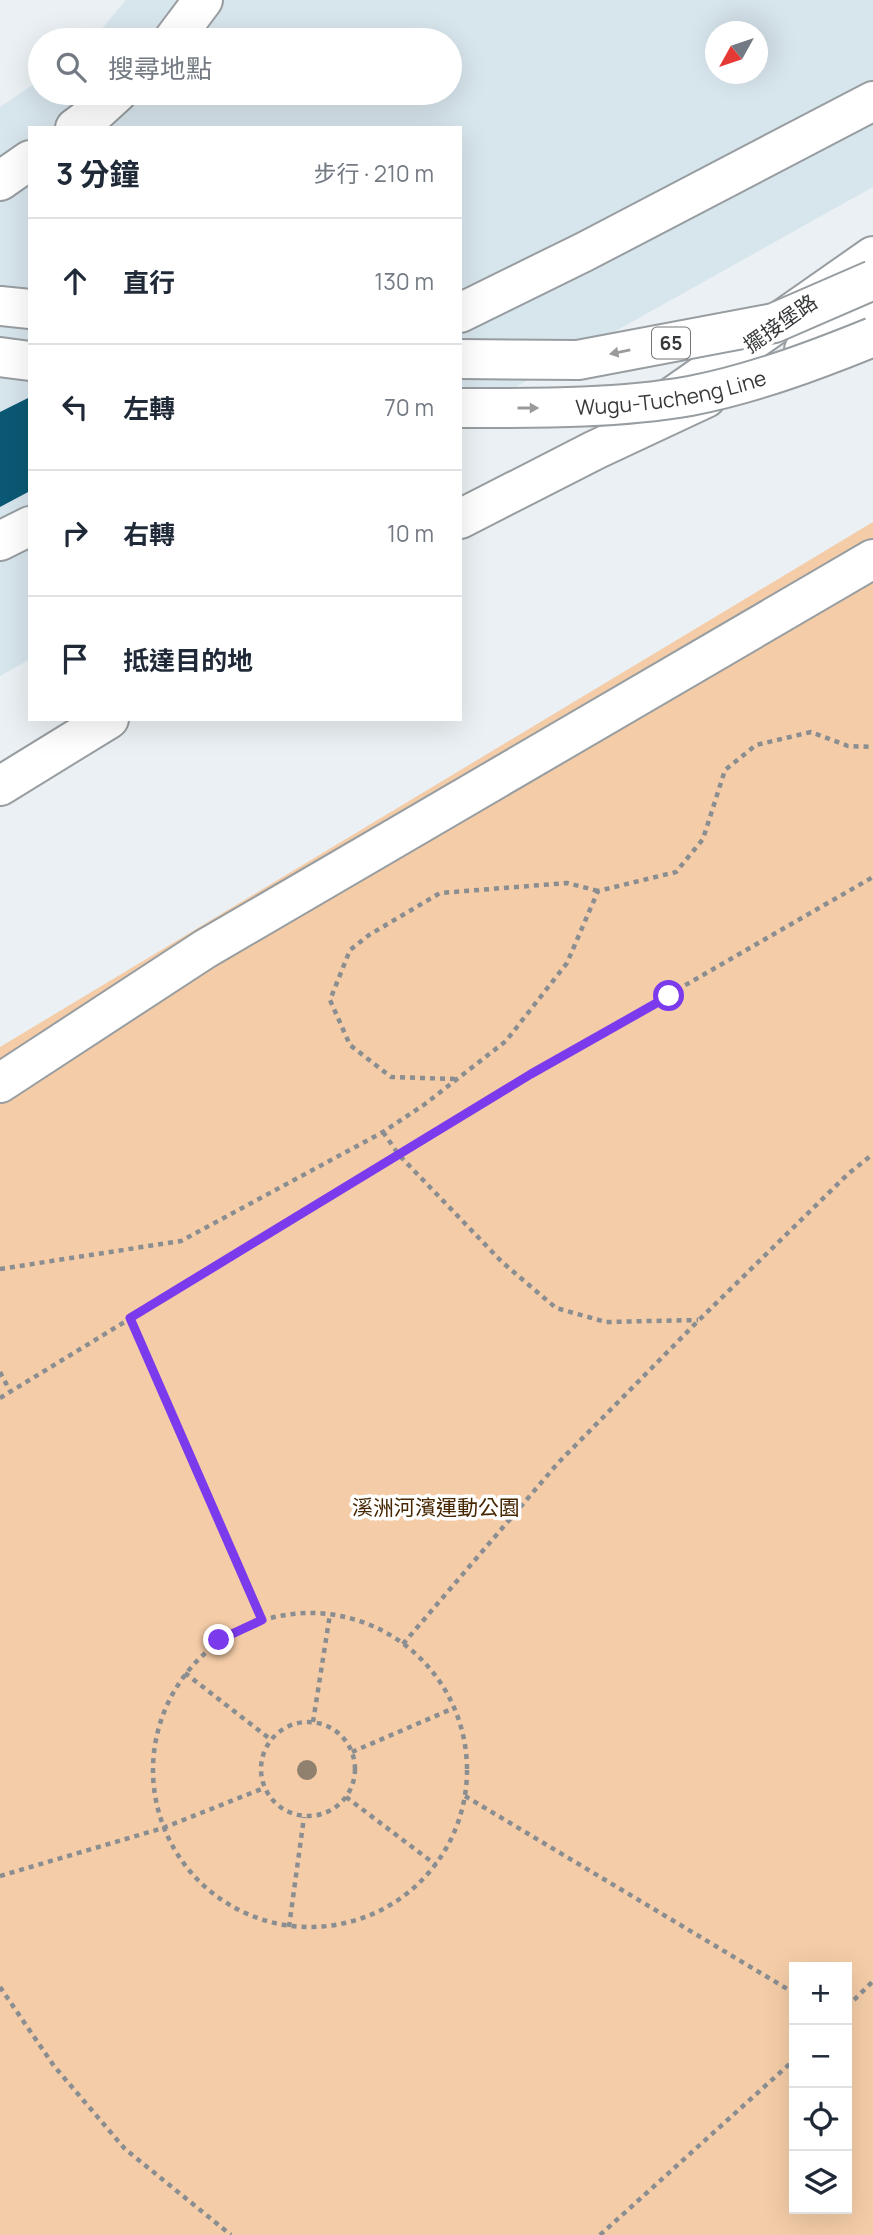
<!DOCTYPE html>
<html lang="zh-TW">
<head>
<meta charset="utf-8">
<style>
  body { margin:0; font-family:Manrope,"Noto Sans TC",sans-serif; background:#f6f6f7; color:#1f2937 }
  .controls { position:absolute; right:21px; bottom:21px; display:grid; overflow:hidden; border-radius:0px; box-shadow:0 7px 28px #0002 }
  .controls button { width:63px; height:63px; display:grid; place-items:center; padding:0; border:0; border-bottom:2px solid #e0e1e3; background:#fff; color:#1f2937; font:35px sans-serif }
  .compass { position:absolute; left:705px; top:21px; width:63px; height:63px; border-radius:50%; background:#fff; box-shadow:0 7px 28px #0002; rotate:230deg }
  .stop { position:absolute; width:21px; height:21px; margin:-16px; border:5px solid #7c3aed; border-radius:50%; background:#fff }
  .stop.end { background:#7c3aed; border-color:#fff; box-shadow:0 2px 7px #0008 }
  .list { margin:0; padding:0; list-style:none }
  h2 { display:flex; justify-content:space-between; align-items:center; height:91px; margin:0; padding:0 28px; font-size:30px }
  h2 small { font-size:23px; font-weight:400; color:#747a83 }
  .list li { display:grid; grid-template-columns:46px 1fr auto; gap:21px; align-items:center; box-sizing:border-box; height:126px; padding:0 28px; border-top:2px solid #e0e1e3 }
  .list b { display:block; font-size:26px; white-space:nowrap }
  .list em { font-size:23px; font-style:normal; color:#747a83 }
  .icon { flex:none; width:38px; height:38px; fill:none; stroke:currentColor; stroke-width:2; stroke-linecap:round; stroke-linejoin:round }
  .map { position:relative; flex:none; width:873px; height:2235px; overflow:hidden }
  .search { position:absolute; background:#fff; box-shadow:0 7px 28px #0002; left:28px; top:28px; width:434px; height:77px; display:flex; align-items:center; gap:18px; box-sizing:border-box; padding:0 24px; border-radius:38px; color:#747a83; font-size:26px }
  .panel { position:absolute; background:#fff; box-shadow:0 7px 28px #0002; left:28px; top:126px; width:434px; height:595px; border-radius:0px }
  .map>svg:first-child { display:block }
  .built { fill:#d7e5ec; fill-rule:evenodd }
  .green { fill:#f4cca7; fill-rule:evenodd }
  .building { fill:#0b5975 }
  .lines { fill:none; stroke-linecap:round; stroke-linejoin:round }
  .minor-casing { stroke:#979da0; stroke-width:42 }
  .highway-casing { stroke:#979da0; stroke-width:42 }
  .path { stroke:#8a8e91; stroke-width:4.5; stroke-dasharray:5 5; stroke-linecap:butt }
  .minor { stroke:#fff; stroke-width:38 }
  .highway { stroke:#fff; stroke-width:38 }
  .highway-bridge-casing { stroke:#979da0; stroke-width:42; stroke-linecap:butt }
  .highway-bridge { stroke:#fff; stroke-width:38 }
  .tree { fill:#90816e }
  .oneway { fill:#9a9c9c }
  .route { stroke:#7c3aed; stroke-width:9 }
  .labels { text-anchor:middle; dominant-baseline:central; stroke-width:7; stroke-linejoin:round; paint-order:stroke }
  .shield { fill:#fff; stroke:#727475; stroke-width:2 }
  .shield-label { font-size:19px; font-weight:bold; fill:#36383a }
  .street-label { font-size:21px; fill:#36383a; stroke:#fff }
  .park-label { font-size:21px; fill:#462702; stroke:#fff }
</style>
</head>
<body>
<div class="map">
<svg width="873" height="2235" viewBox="0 0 873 2235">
  <rect width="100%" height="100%" fill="#eaf0f3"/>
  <path class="built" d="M126,0H873V187L460,418V128H30V659L0,676V107L40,80V93H450V40H92ZM716,32H758V74H716Z"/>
  <path class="green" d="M873,522V2235H0V1047ZM794,1967H847V2209H794Z"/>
  <polygon class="building" points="30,397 30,491 0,507 0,412"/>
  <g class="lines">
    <g class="minor-casing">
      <g id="minor">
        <polyline points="173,40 203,0"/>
        <polyline points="75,128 94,114 117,93"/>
        <polyline points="0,181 30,160"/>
        <polyline points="460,313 584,252 873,101"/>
        <polyline points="804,350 873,314"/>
        <polyline points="666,401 873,256"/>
        <polyline points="460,519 595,450 706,398"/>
        <polyline points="0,541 30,526"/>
        <polyline points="0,786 109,719"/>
        <polyline points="0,1083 205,949 873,559"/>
      </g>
    </g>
    <g class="highway-casing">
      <g id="highway">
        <polyline points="0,306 30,309"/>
        <polyline points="0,357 30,361"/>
      </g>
    </g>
    <g class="path">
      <polyline points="455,1079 391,1077 350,1045 330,1000 350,950 369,935 440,893 567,883 598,891"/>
      <polyline points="383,1132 399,1155 502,1262 556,1308 606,1322 698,1320"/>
      <polyline points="0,1269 181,1241 383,1132 425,1104 506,1041 567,963 598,891 676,872 703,839 725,770 756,745 811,732 848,746 873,747"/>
      <polyline points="130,1318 262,1620"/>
      <polyline points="0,1372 10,1391"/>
      <polyline points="0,1398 531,1074 873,877"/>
      <circle cx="310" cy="1770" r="157"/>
      <polyline points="403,1644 558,1463 699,1320 848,1174 873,1154"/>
      <polyline points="185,1673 270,1739"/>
      <circle cx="308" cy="1769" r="47"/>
      <polyline points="313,1722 330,1614"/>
      <polyline points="352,1752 454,1708"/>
      <polyline points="465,1796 794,1993"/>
      <polyline points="346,1797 436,1865"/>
      <polyline points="0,1876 163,1828 264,1788"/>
      <polyline points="289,1927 304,1817"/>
      <polyline points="0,1987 54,2066 125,2149 231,2235"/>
      <polyline points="847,2007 873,1981"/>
      <polyline points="600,2235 794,2060"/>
    </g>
    <use href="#minor" class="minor"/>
    <use href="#highway" class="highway"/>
    <g class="highway-bridge-casing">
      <g id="highway-bridge">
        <polyline points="460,359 578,360 774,323 873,280"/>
        <path id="s1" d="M460,408C536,408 615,409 690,396C752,384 814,361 873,337"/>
      </g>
    </g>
    <use href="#highway-bridge" class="highway-bridge"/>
  </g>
  <circle class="tree" cx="307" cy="1770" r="10"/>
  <defs><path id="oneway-solid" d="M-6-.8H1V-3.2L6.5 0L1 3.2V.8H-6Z" transform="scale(1.75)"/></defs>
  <g class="oneway">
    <use href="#oneway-solid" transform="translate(620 352) rotate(169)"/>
    <use href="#oneway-solid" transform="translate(528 408)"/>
  </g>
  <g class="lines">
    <polyline class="route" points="219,1640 262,1620 130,1318 531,1074 669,996"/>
  </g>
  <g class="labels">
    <rect class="shield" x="652" y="327.5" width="38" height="31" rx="5"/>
    <g class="shield-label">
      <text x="671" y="343">65</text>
    </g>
    <g class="street-label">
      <text transform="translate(780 323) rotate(-35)">擺接堡路</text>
      <text stroke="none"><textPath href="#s1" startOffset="212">Wugu-Tucheng Line</textPath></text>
    </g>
    <g class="park-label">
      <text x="436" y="1507">溪洲河濱運動公園</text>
    </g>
  </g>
</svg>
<div class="controls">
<button>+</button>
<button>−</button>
<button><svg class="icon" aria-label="locate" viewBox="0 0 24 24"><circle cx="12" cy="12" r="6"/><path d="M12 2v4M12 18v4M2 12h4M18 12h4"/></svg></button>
<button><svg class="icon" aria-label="layers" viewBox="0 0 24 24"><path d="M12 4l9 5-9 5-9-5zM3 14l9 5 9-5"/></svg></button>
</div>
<svg class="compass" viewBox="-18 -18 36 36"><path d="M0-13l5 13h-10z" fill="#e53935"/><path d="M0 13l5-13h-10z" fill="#747a83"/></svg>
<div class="stop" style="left:669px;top:996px"></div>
<div class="stop end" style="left:219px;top:1640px"></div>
<div class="search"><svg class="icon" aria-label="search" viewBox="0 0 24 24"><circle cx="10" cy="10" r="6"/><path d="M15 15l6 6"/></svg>搜尋地點</div>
<section class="panel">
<h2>3 分鐘<small>步行 · 210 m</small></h2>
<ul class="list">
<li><svg class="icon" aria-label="ahead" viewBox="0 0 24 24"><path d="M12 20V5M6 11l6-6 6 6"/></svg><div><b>直行</b></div><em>130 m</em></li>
<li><svg class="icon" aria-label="left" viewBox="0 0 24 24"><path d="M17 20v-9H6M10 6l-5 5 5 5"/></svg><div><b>左轉</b></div><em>70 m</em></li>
<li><svg class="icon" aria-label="right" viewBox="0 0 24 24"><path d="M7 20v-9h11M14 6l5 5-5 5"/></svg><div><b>右轉</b></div><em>10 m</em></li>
<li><svg class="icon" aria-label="arrive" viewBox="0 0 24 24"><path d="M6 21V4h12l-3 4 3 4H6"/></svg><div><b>抵達目的地</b></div></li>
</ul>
</section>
</div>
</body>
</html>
